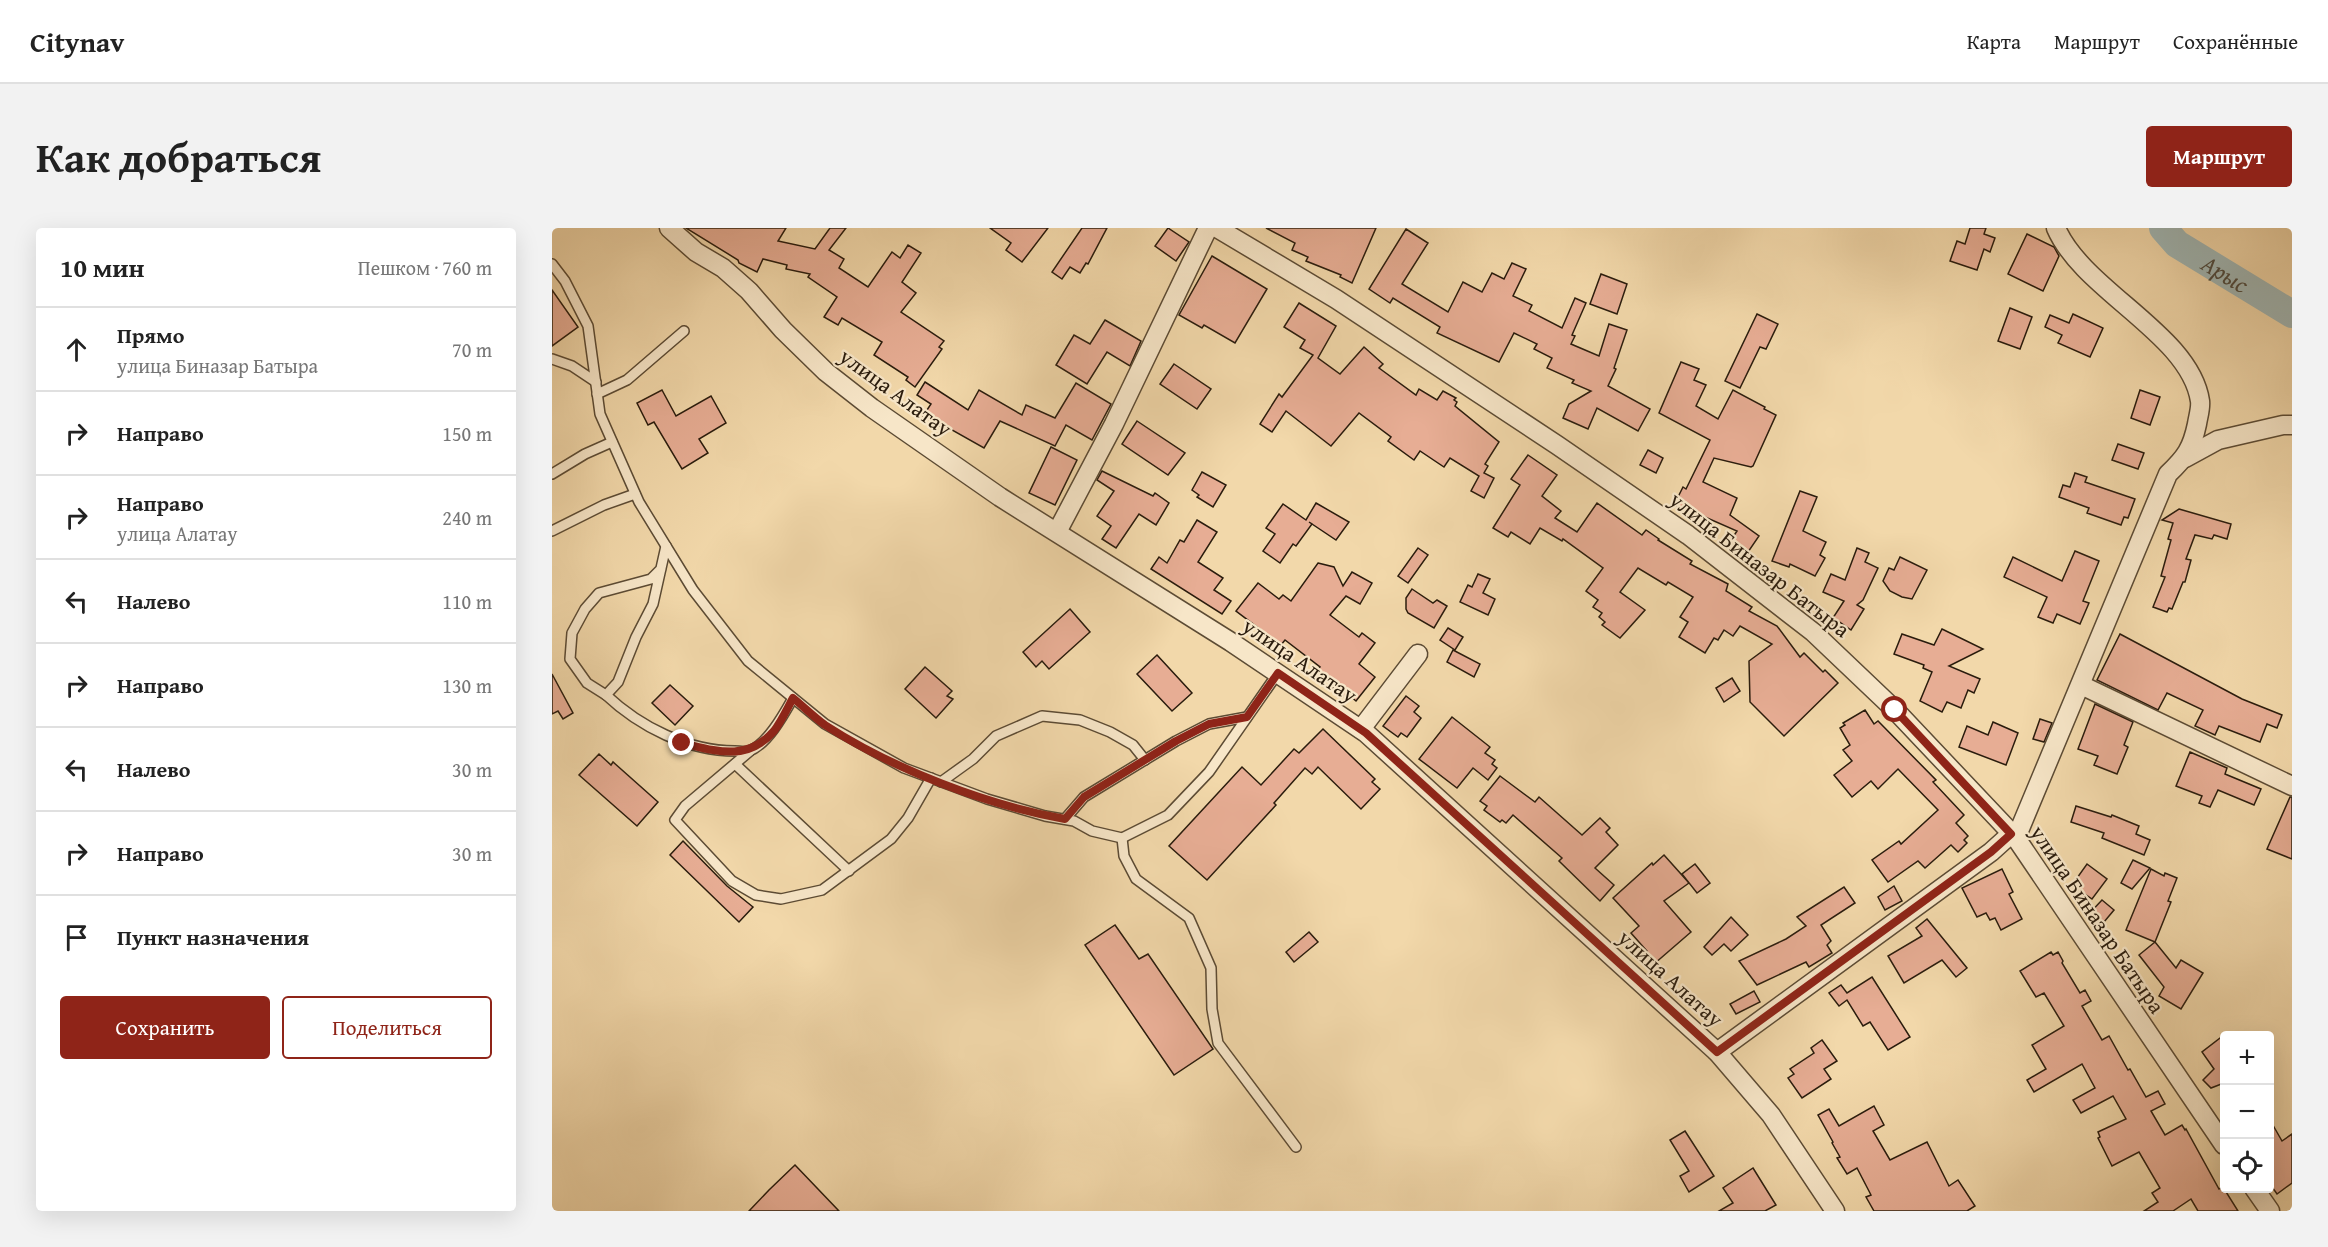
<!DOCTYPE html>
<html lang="ru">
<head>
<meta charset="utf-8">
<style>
  body { margin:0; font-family:"Gentium Book Plus",serif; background:#f2f2f2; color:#222 }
  .controls { position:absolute; right:18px; bottom:18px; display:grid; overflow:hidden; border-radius:6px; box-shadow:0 6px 24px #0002 }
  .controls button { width:54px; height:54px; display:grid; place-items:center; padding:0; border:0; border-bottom:2px solid #e0e0e0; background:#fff; color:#222; font:30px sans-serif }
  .stop { position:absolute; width:18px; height:18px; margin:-14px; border:4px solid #8f2418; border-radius:50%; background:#fff }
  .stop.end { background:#8f2418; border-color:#fff; box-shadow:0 2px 6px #0008 }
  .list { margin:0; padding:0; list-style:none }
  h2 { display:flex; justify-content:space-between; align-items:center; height:78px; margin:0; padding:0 24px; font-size:26px }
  h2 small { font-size:20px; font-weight:400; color:#767676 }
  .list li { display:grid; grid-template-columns:39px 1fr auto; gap:18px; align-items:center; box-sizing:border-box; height:84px; padding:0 24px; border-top:2px solid #e0e0e0 }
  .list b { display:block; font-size:22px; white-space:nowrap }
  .list p { margin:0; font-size:20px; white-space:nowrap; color:#767676 }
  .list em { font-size:20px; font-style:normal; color:#767676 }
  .actions { display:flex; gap:12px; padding:18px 24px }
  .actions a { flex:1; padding:14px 0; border:2px solid #8f2418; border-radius:6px; text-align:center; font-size:21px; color:#8f2418 }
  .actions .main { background:#8f2418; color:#fff }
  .icon { flex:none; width:33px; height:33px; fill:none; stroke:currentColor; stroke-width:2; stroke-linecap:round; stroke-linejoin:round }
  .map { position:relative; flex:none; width:1740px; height:983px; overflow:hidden; border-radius:6px }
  header { display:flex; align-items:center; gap:36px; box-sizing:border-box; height:84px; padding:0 30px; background:#fff; border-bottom:2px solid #e0e0e0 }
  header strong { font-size:28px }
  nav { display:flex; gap:33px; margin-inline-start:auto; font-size:21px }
  .intro { display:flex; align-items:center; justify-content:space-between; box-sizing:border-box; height:144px; padding:0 36px }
  h1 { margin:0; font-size:42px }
  .button { padding:15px 27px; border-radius:6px; background:#8f2418; color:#fff; font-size:21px; font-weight:700 }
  main { display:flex; gap:36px; padding:0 36px }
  aside { flex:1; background:#fff; border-radius:6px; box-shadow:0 6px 24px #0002 }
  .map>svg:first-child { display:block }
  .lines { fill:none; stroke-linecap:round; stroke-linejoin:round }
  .river { stroke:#a0b7b5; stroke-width:28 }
  .building { fill:#e7ad94; stroke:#2a1c0d; stroke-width:1.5 }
  .service-casing { stroke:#5c4b34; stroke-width:12 }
  .minor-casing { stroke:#5c4b34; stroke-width:21 }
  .service { stroke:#f7e6c8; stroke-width:9 }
  .minor { stroke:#f7e6c8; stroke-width:18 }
  .route { stroke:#8f2418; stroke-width:8 }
  .labels { text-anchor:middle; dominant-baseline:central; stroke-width:4.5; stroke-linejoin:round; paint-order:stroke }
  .street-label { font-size:22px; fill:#2a1c0d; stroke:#f7e6c8 }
  .water-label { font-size:24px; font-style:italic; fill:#4d4a3f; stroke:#f7e6c8 }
</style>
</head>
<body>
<header>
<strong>Citynav</strong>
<nav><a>Карта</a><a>Маршрут</a><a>Сохранённые</a></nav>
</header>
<div class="intro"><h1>Как добраться</h1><a class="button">Маршрут</a></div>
<main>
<aside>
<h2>10 мин<small>Пешком · 760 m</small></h2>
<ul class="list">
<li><svg class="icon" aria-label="ahead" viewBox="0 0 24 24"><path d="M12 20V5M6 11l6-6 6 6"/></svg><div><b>Прямо</b><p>улица Биназар Батыра</p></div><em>70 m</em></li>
<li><svg class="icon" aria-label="right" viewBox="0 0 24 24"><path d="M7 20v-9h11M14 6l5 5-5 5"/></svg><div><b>Направо</b></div><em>150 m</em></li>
<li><svg class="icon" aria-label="right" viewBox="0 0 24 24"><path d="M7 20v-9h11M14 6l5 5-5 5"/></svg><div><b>Направо</b><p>улица Алатау</p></div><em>240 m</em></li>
<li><svg class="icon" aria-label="left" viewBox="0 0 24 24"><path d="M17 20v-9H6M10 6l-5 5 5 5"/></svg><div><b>Налево</b></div><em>110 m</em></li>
<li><svg class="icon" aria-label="right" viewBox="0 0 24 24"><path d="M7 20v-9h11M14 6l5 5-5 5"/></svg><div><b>Направо</b></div><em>130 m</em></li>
<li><svg class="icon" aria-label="left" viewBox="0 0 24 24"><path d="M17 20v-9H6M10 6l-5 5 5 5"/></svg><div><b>Налево</b></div><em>30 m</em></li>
<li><svg class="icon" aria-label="right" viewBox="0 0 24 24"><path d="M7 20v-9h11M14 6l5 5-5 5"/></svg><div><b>Направо</b></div><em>30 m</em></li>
<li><svg class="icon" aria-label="arrive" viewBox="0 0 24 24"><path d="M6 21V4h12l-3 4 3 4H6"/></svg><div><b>Пункт назначения</b></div></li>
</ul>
<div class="actions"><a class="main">Сохранить</a><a>Поделиться</a></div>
</aside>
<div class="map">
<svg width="1740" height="983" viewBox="0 0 1740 983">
  <rect width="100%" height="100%" fill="#f2d8aa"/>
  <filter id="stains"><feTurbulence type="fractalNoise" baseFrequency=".00333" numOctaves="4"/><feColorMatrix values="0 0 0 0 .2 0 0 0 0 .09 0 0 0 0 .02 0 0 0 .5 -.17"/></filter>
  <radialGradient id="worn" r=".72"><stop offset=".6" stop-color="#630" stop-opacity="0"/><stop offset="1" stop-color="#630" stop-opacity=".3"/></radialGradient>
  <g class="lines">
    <path class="river" id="s1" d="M1611,0L1625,16L1740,86"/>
  </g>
  <g class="building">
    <polygon points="134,0 234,0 226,13 263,21 278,0 294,0 277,22 292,31 287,40 316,59 340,24 348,30 356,17 369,25 350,54 364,65 349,84 392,113 387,119 390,121 363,159 354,152 356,149 322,127 330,114 290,90 286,97 272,89 285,69 256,49 258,46 234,41 235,37 211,31 205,44 187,35 186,32"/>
    <polygon points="438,0 496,0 470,34 454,22 459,15"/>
    <polygon points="530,0 555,0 536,36 534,35 528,45 518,39 510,51 500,44"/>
    <polygon points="616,0 637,14 624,33 603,18"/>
    <polygon points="714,0 824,0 800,55 788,49 789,47 754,33 756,29 740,22 743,15"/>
    <polygon points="1418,0 1434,0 1432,6 1443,10 1438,24 1432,21 1425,42 1398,33 1405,13 1413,16"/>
    <polygon points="854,1 876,15 850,56 896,84 911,54 930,64 940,45 952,51 960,35 974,41 961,68 980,77 977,83 1010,100 1023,70 1034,75 1020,107 1023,108 1019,116 1047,128 1057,96 1075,102 1062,140 1064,141 1056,158 1098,181 1086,203 1045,180 1036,201 1011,190 1017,176 1039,163 1020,155 1022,152 995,140 1000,130 982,121 985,116 962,105 947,134 885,105 888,99 841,70 838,75 817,61"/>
    <polygon points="1475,6 1502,19 1507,28 1491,63 1456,46"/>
    <polygon points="660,28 715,61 683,115 652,97 650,100 627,87"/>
    <polygon points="1049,46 1075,56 1065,86 1038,76"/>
    <polygon points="0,62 26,99 0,118"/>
    <polygon points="747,75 784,98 766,130 788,146 812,119 831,136 827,140 864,167 867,161 885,172 891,163 904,170 902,172 905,174 903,178 947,214 933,236 936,238 932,245 942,250 932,270 919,263 927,248 898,230 892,239 868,223 862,232 836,213 839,209 807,185 779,218 734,183 720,204 708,196 727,166 730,169 761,127 748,120 753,112 732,99"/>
    <polygon points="1458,80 1480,89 1468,121 1446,113"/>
    <polygon points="1205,86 1226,96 1214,121 1208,119 1188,160 1173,153"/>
    <polygon points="1521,86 1551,100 1538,129 1506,115 1510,107 1493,99 1498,87 1517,95"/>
    <polygon points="553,92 589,113 578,138 555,124 535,156 504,137 522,107 538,116"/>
    <polygon points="1129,134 1147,141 1142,152 1154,157 1144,178 1166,191 1181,162 1213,179 1212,181 1224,187 1201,238 1199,239 1162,230 1151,254 1185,270 1178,287 1207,308 1194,327 1177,315 1185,303 1137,282 1135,285 1122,277 1131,259 1134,261 1158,212 1107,185"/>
    <polygon points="622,136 659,161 645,181 608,156"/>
    <polygon points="373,154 416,182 427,162 470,187 474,177 503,190 524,155 559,176 540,212 514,197 503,218 448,193 432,220 395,199 394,202 371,188 379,176 365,167"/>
    <polygon points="110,162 124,188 159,168 174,195 147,211 156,225 130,241 102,194 96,197 85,175"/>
    <polygon points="1588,162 1608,169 1598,197 1579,190"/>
    <polygon points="585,193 633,225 616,247 570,216"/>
    <polygon points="1566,216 1592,225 1586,241 1560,232"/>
    <polygon points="499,219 525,232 503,277 477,265"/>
    <polygon points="1096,222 1111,230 1104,245 1088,237"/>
    <polygon points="976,227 1005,247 990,268 1009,283 1003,290 1025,304 1045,275 1090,307 1094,302 1107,311 1106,312 1140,333 1138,336 1176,356 1174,363 1200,379 1197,383 1225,398 1248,429 1252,425 1271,444 1273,442 1286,455 1232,508 1198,474 1197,433 1220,416 1188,398 1181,408 1172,402 1166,412 1162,410 1153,425 1127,409 1136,394 1128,389 1141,369 1116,354 1114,357 1086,340 1068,364 1093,382 1068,410 1050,397 1053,394 1047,389 1050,385 1041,379 1046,372 1034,363 1051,340 1011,311 1010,313 988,300 978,316 959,304 956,309 941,300 968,257 959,251"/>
    <polygon points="550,243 601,268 603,265 617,275 604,297 587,286 564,320 550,311 559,298 545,288 562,263 545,252"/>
    <polygon points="650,244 674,257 661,279 645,269 647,267 640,262"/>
    <polygon points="1523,245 1535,249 1533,254 1583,271 1576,290 1572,289 1569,297 1535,285 1537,280 1507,269 1511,257 1518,259"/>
    <polygon points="1248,263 1265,269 1251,303 1274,314 1268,327 1273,330 1263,348 1238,336 1237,339 1220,333"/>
    <polygon points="764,275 797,294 784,312 757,294 760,296 744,318 741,316 728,335 711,323 723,306 714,300 731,276 754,292"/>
    <polygon points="1627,281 1679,296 1675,311 1662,307 1660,311 1643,307 1634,331 1639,332 1633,354 1631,354 1620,381 1617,380 1615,384 1601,379 1613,349 1609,348 1619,312 1616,311 1621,295 1610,292"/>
    <polygon points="645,292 665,304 646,334 671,350 662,362 679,373 670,386 599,341 607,329 615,335 628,312 632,314"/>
    <polygon points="866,320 876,327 856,355 846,348"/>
    <polygon points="1305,320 1317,325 1313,334 1326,340 1311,372 1305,377 1312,381 1299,402 1286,393 1280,398 1277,396 1292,373 1271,364 1279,346 1293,352"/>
    <polygon points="1523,323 1547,333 1531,373 1537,375 1528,396 1505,386 1501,395 1486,389 1495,369 1452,349 1461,329 1510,353"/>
    <polygon points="1348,329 1375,342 1360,371 1350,369 1338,363 1331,353 1337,340 1342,342"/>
    <polygon points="766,335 782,339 791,358 800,344 820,355 808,376 794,368 778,387 807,409 810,405 823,415 807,436 823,449 804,473 798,468 795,471 781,460 782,456 765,443 768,439 733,412 729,417 684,383 706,355 727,371 731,367 739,373"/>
    <polygon points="926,346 938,351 931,365 943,371 936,387 908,374 916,357 920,359"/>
    <polygon points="860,361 881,375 885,372 895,378 882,400 856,385 854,381 854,370"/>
    <polygon points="518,381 538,404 497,441 490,433 484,439 471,424"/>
    <polygon points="896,400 911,409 903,422 888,412"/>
    <polygon points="1390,401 1431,421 1397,438 1428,451 1422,465 1416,462 1409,480 1395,474 1390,484 1368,473 1380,444 1371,440 1372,437 1342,426 1350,406 1382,417"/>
    <polygon points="1568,406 1690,471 1730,487 1725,500 1715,496 1708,514 1667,498 1663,507 1643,498 1651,482 1615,465 1606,482 1545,452"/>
    <polygon points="901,422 928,436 922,449 895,434"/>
    <polygon points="605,427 640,465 620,483 585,446"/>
    <polygon points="373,439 400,463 395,468 401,471 384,490 353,461"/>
    <polygon points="0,446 21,485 11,491 6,483 0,486"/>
    <polygon points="1180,450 1188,463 1172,474 1164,460"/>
    <polygon points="118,457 141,478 123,497 100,475"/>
    <polygon points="854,468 867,478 862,484 869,490 855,509 849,505 846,509 831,498"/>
    <polygon points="1543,476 1581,494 1572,517 1576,519 1565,546 1542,537 1546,528 1526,521"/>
    <polygon points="1313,482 1322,496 1326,493 1384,552 1381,554 1412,587 1404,595 1416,608 1412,612 1415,615 1406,624 1399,617 1373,640 1366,633 1336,654 1320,632 1347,613 1349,616 1386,582 1346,541 1326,561 1319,553 1300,569 1282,547 1300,533 1291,522 1298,517 1288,500 1293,497 1291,495"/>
    <polygon points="900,489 938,519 933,525 943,532 940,536 945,540 936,552 921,540 905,560 867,531"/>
    <polygon points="1488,491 1500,495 1492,514 1481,511"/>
    <polygon points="1441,494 1466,505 1454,537 1407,519 1415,498 1436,507"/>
    <polygon points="771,501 823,551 820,554 828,561 809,581 766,539 760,546 753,540 722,575 724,577 655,652 617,618 690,539 709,557 742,521 747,525"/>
    <polygon points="1638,524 1675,540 1673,546 1709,561 1702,577 1666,562 1658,579 1647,575 1650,568 1624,558"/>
    <polygon points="47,526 59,537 61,534 106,574 85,598 27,547"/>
    <polygon points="948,548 983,574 987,569 1030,607 1048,590 1058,600 1054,604 1066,617 1043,640 1062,657 1048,673 1007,633 1010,630 961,587 954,595 950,592 948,594 932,582 935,578 928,573"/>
    <polygon points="1738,569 1740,569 1740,631 1715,621"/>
    <polygon points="1524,578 1559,589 1560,587 1587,598 1584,606 1598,612 1592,627 1550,610 1552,605 1519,594"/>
    <polygon points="131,613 175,658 201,679 187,694 118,627"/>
    <polygon points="1112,627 1137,655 1112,673 1139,704 1102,736 1092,725 1095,723 1079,705 1087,698 1061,670 1100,635 1101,637"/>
    <polygon points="1581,632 1598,640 1580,661 1569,655"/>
    <polygon points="1143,636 1158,655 1145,665 1130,646"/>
    <polygon points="1535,636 1555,651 1540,671 1520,657"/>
    <polygon points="1450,641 1461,664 1457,666 1470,691 1449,702 1443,690 1438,692 1434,685 1425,689 1410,660"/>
    <polygon points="1599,641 1612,648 1613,645 1625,650 1616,673 1619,674 1603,714 1574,702"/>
    <polygon points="1342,658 1350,673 1333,682 1326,669"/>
    <polygon points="1292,659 1303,675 1269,697 1279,713 1275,717 1280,725 1257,739 1254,734 1205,757 1187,733 1234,711 1254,698 1245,689"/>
    <polygon points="1550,672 1562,682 1547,700 1534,689"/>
    <polygon points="1179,689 1196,707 1179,723 1172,716 1160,727 1152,719"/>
    <polygon points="1375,691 1415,740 1404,749 1390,732 1352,755 1336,728 1370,708 1364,700"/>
    <polygon points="563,697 587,731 596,726 661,821 622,847 533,717"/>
    <polygon points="757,704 766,714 742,734 734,724"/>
    <polygon points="1603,714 1624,740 1629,732 1651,745 1629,781 1607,768 1612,759 1587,727"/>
    <polygon points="1499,724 1501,727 1506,724 1511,733 1510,735 1528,765 1533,762 1539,773 1530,778 1550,812 1557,808 1576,842 1578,841 1594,869 1606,863 1613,876 1599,883 1613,907 1630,897 1633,902 1634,901 1667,961 1671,959 1686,983 1646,983 1639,971 1621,983 1592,983 1606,974 1600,965 1608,960 1587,924 1560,938 1546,910 1548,909 1546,904 1574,891 1561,868 1529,885 1521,872 1543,860 1530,836 1482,864 1475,852 1494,841 1480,817 1512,798 1492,765 1484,769 1468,743"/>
    <polygon points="1320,749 1358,809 1336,822 1318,794 1311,798 1295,772 1287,778 1277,765 1289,757 1295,765"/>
    <polygon points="1202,763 1208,774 1184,786 1178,776"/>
    <polygon points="1672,807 1672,855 1659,860 1651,852 1662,841 1650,824"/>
    <polygon points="1270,812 1285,833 1272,841 1279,851 1250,870 1236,850 1242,846 1238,841 1262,825 1259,820"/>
    <polygon points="1322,878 1332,897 1321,903 1338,932 1375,914 1397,958 1406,952 1423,978 1415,983 1322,983 1314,969 1319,967 1305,940 1295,946 1285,930 1288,929 1280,915 1281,914 1266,887 1277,881 1287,898"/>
    <polygon points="1718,892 1730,913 1740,906 1740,955 1725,966 1718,956"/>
    <polygon points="1133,903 1162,948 1137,964 1128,948 1137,943 1118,912"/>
    <polygon points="243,937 287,983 197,983 217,962"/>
    <polygon points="1201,940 1224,977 1213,983 1167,983 1181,975 1171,960"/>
  </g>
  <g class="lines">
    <g class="service-casing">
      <g id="service">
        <polyline points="0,36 13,53 36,98 48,186 87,274 141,362 196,433 273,496 352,540 435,571 493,588 522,593 540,603 570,610 616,587 657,544 726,445"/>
        <polyline points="0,131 20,138 44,154"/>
        <polyline points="45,166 75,152 132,103"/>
        <polyline points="0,246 33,226 60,214"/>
        <polyline points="0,303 52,277 83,266"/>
        <polyline points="109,341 99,351 47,365 33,381 20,405 18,431 35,455 54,467 66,454 84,409 101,376 114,318"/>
        <path d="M54,467C88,499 136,523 183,523C187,523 193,524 197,523C215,517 232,486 241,470"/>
        <polyline points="198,523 133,578 123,592 180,653 204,667 229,671 270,662 339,611 356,590 379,550"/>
        <polyline points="183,536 297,643"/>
        <polyline points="389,554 421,531 444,508 490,488 528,492 558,504 581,517 593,532"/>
        <polyline points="513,591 532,569 624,513 657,496 695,489"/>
        <polyline points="570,610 572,628 584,651 637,690 659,740 660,781 666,815 744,919"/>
      </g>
    </g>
    <g class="minor-casing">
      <g id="minor">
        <polyline points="117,0 144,24 171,40 197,63 231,102 274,144 320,180 448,269 679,414 814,505 1165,824 1219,887 1283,983"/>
        <polyline points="665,0 784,71 1005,217 1136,307 1261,404 1343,482 1464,610 1672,917"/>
        <polyline points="1633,230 1666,212 1731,197 1740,197"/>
        <polyline points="505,304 562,196 656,0"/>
        <polyline points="1529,457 1740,558"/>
        <polyline points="809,501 866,426"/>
        <path d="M1464,610L1616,246C1634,229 1640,220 1645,196C1646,189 1649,180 1648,173C1638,106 1531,63 1504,0"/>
        <polyline points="1165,824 1439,624 1459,606"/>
        <polyline points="1702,960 1718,983"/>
      </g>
    </g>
    <use href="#service" class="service"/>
    <use href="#minor" class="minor"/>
  </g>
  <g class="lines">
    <path class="route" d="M130,515C164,523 195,534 222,503C229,494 235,481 241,470C252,479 262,489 273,497C341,541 434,577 513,591L532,569L624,513L657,496L695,489L726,445L814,505L1165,824L1439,624L1459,606L1343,482"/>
  </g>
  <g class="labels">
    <g class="street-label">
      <text transform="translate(344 164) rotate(36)">улица Алатау</text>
      <text transform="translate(1208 336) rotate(38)">улица Биназар Батыра</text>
      <text transform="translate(748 432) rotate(34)">улица Алатау</text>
      <text transform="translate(1546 691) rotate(56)">улица Биназар Батыра</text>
      <text transform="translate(1119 750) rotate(42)">улица Алатау</text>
    </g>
    <g class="water-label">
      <text stroke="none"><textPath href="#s1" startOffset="78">Арыс</textPath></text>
    </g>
  </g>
  <rect width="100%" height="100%" filter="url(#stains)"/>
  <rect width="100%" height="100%" fill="url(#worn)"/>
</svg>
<div class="controls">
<button>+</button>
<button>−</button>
<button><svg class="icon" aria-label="locate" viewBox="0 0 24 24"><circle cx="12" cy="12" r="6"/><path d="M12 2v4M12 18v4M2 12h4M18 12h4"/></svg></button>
</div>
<div class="stop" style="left:1343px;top:482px"></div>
<div class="stop end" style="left:130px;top:515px"></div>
</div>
</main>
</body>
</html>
